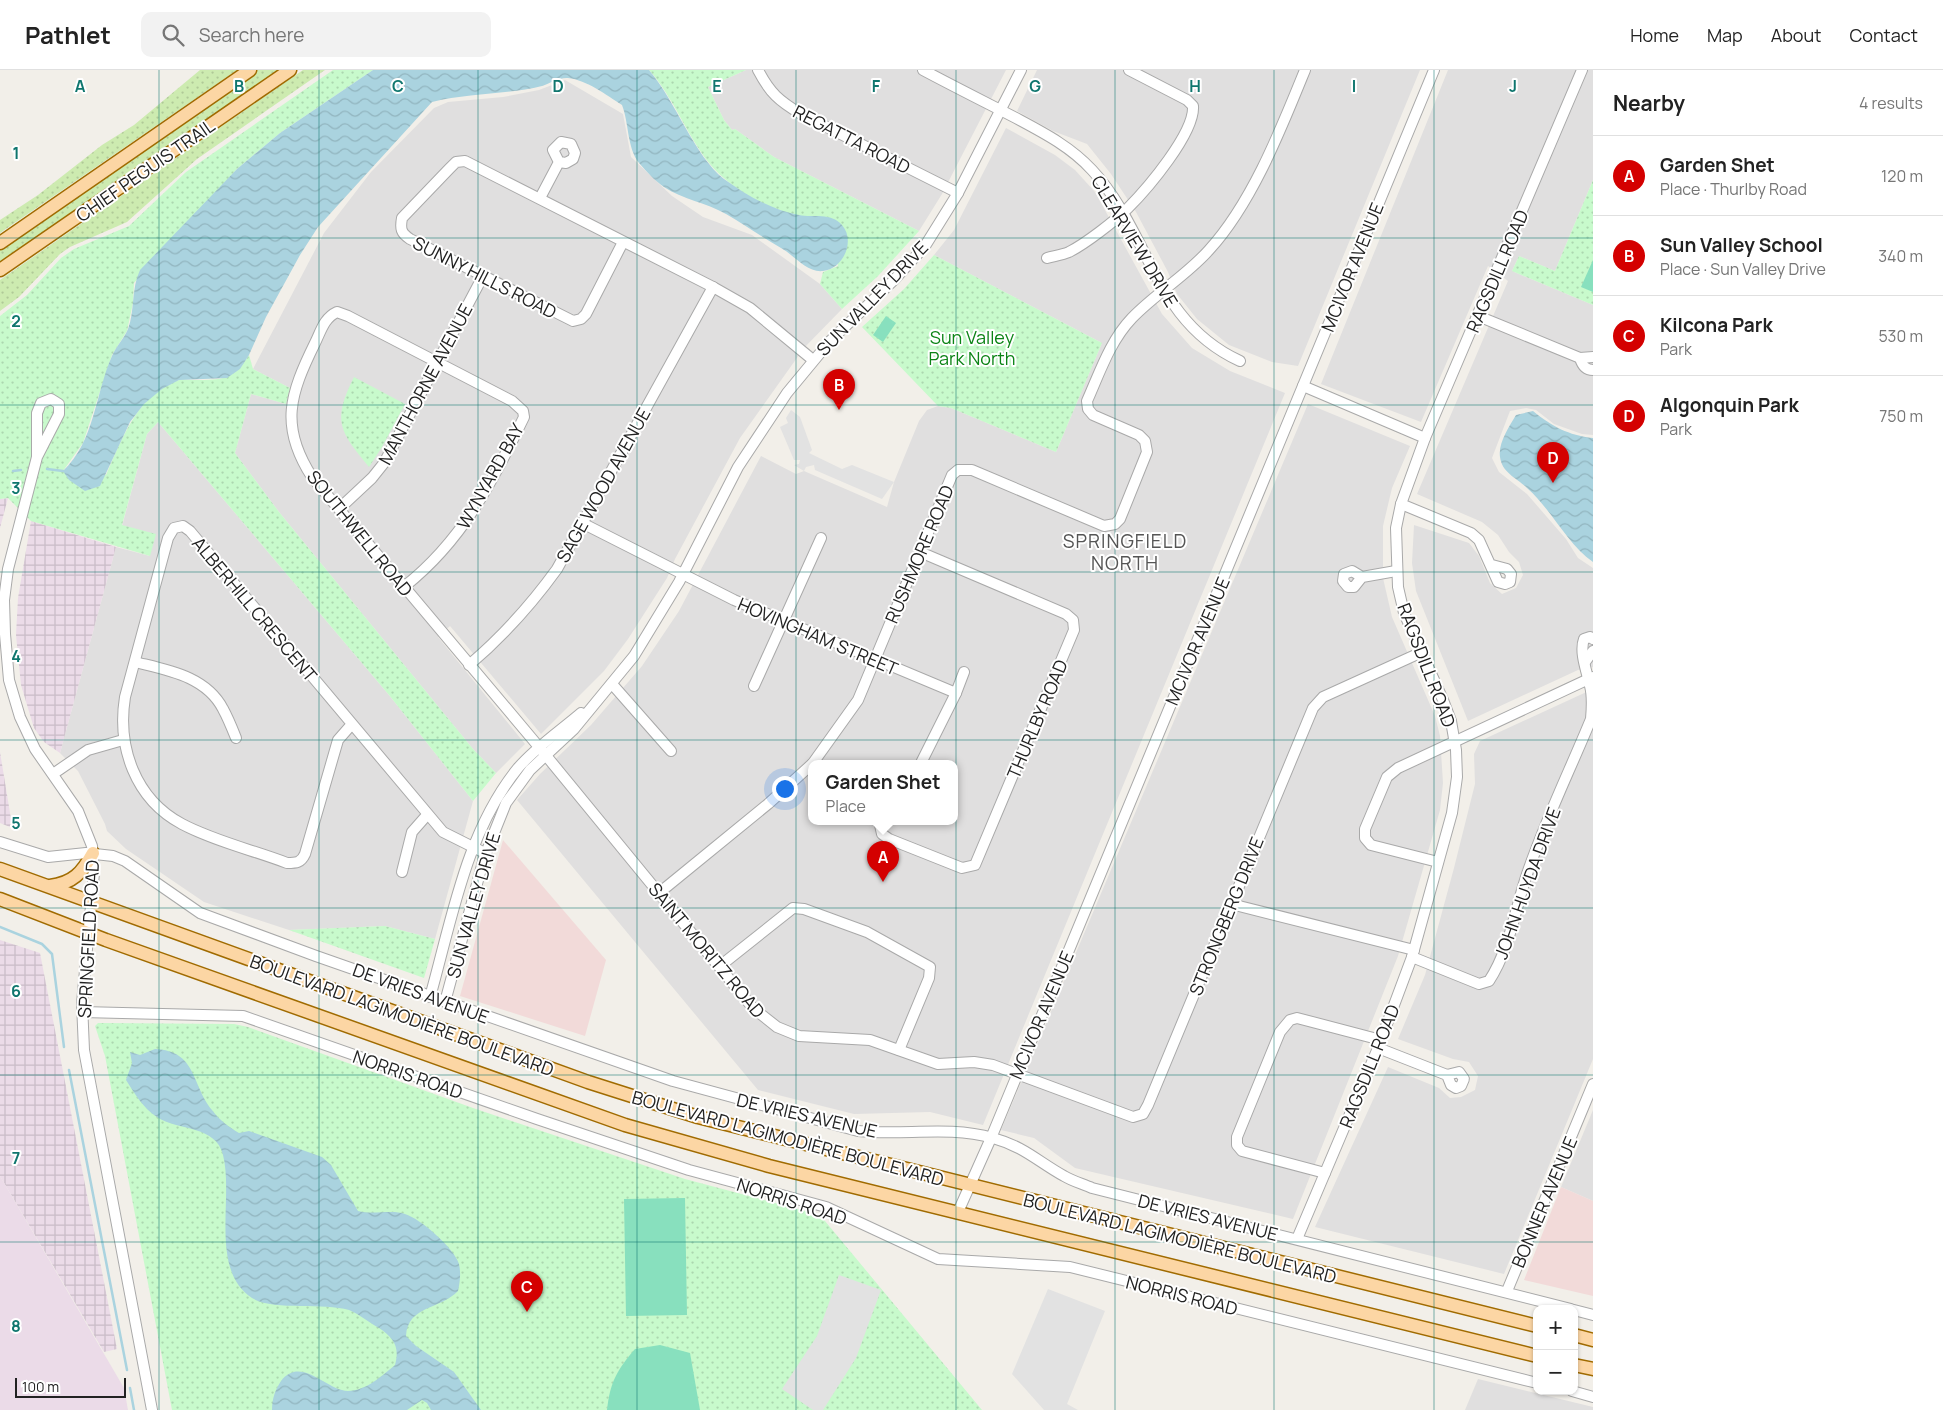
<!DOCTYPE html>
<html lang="en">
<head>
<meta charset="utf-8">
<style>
  body { margin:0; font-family:Manrope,sans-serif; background:#f2f2f2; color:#222 }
  .controls { position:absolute; right:15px; bottom:15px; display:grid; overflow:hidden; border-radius:10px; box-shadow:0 1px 4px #0004 }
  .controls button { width:45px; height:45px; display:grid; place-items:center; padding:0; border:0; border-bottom:1px solid #e0e0e0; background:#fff; color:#222; font:25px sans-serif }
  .scale { position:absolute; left:15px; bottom:12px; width:111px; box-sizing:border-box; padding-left:5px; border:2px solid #222; border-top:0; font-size:14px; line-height:18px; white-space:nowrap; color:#222; -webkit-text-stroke:4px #fff; paint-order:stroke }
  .you { position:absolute; left:784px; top:718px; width:18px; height:18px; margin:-12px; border:4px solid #fff; border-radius:50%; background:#1a73e8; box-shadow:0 0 0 8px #1a73e833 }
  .badge { display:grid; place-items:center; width:32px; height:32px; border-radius:50%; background:#d40000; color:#fff; font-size:16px; font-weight:700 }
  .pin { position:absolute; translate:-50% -41px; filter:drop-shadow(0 1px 2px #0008) }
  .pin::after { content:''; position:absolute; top:26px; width:18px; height:15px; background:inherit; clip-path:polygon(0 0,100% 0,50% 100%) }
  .popup { position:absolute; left:808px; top:690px; width:150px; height:65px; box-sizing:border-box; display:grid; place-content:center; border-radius:10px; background:#fff; filter:drop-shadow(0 1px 4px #0005); font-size:16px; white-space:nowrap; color:#767676 }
  .popup b { font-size:19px; color:#222 }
  .popup::after { content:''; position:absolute; left:50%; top:100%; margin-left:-10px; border:10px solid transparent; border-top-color:#fff }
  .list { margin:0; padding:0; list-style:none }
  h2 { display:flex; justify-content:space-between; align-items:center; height:65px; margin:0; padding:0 20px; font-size:21px }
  h2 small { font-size:16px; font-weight:400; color:#767676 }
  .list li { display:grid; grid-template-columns:32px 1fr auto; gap:15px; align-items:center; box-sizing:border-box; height:80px; padding:0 20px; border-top:1px solid #e0e0e0 }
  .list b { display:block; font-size:19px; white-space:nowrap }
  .list p { margin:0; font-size:16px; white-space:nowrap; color:#767676 }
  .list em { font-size:16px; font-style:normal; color:#767676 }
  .icon { flex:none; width:28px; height:28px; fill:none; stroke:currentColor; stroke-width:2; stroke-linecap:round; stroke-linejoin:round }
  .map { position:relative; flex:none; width:1593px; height:1340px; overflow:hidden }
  header { display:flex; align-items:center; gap:30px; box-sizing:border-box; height:70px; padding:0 25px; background:#fff; border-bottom:1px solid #e0e0e0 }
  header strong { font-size:24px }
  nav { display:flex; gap:28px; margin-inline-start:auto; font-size:18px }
  .search { width:350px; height:45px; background:#f2f2f2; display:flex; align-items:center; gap:12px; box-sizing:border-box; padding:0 18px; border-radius:10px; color:#767676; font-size:19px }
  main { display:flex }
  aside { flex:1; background:#fff }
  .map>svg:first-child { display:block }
  .residential { fill:#e0dfdf; fill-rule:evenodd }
  .commercial { fill:#f2dad9 }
  .industrial { fill:url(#industrial-grid) }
  .railway { fill:#ebdbe8 }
  .grass { fill:url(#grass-dots) }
  .park { fill:url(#park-dots) }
  .pitch { fill:#88e0be }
  .parking { fill:#e2e2e2 }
  .water { fill:url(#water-waves) }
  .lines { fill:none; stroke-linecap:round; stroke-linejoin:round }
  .stream { stroke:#aad3df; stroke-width:2.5 }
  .minor-casing { stroke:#a9a9a9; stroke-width:12 }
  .major-casing { stroke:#a06b00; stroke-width:15 }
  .minor { stroke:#fff; stroke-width:10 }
  .major { stroke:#fcd6a4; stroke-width:12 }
  .grid { fill:none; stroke:#0f766e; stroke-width:1; stroke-opacity:0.55 }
  .labels { text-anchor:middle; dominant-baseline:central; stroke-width:4; stroke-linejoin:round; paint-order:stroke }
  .street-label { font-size:18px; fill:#222; stroke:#fff }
  .park-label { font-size:18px; fill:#0c8416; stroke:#fff }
  .neighbourhood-label { font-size:19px; letter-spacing:1px; fill:#555; stroke:#fff }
  .grid-label { font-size:16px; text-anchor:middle; font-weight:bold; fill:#0f766e; stroke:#fff; stroke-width:4; stroke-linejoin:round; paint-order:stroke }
</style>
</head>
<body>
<header>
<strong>Pathlet</strong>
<div class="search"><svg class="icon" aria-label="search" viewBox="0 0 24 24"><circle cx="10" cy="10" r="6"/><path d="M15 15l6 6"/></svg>Search here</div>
<nav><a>Home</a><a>Map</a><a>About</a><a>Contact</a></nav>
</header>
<main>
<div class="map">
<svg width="1593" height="1340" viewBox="0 0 1593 1340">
  <defs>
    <pattern id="industrial-grid" width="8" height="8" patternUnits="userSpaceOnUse" patternTransform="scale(1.25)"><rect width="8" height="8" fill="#ebdbe8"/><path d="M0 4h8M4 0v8" fill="none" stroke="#c9bcc7"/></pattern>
    <pattern id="grass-dots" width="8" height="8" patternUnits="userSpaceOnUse" patternTransform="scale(1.25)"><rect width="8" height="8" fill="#cdebb0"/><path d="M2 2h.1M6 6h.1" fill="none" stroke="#b0c997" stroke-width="1.8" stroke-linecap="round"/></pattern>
    <pattern id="park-dots" width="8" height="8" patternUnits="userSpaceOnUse" patternTransform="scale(1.25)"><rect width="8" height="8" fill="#c8facc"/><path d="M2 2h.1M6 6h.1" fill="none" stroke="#acd6af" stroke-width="1.8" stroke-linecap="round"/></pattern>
    <pattern id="water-waves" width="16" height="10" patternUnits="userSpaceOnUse" patternTransform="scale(1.25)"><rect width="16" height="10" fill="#aad3df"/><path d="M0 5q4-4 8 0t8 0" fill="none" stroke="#92b5bf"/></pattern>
  </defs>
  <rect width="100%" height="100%" fill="#f2efe9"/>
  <g class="residential">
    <polygon points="746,0 1006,0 942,124 919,161 774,87 735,59 732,60 724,50 708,17"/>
    <polygon points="1037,0 1420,0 1298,296 1272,292 1229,275 1197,249 1177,224 1168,202 1136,142 1111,104 1087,74 1053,61 1017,41"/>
    <polygon points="1448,0 1593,0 1593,110 1555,201 1519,186 1512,201 1593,235 1593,365 1582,364 1554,354 1536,340 1526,338 1510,341 1492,388 1499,402 1527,424 1566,469 1578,488 1593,498 1593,597 1578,600 1468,651 1416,521 1412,493 1414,455 1469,473 1479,486 1490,513 1502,524 1516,518 1523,505 1519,492 1509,482 1498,465 1482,452 1417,424 1508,211 1488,196 1421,352 1321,314"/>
    <polygon points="565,10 623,44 631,87 672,126 703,147 752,165 820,214 842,239 804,278 740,368 675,489 667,508 628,569 604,601 541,664 450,556 438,567 525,674 496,703 473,679 279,442 235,383 251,324 286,334 290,318 253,299 324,163 371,102 434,38 448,32 503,27 539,20"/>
    <path d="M1006,58L1055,85L1075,100L1095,122L1162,244L1192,278L1230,301L1285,323L983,1055L930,1042L854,1044L758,1020L517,730L540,704L591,655L642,596L679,541L761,386L796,404L804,401L887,437L894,412L919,351L927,340L938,336L951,338L1056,382L1102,273L934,185L954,160ZM812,693H954V751H812Z"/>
    <polygon points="1308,334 1410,376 1392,418 1383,456 1383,508 1392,547 1435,646 1440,666 1443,713 1440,740 1398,886 1293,1149 1075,1098 1034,1068 1001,1060"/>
    <polygon points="158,352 389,625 473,731 435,869 385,856 289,860 204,832 126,779 107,761 105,754 78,701 60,683 116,477 150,486 122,456 147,364"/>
    <polygon points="1593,619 1593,989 1504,1204 1315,1157 1388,997 1439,1018 1450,1028 1461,1027 1475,1020 1478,1006 1469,992 1453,989 1398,969 1425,905 1454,798 1475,714 1474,684 1480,671"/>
    <polygon points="1593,1040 1593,1131 1561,1117"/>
    <polygon points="1478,1309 1593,1337 1593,1340 1465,1340"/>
  </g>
  <g class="commercial">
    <polygon points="503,770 606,890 585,966 460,926"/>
    <polygon points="1561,1117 1593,1131 1593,1226 1524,1210"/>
  </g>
  <g class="industrial">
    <polygon points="8,428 0,458 0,429"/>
    <polygon points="31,451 116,477 60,683 44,672 34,658 21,615 16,565 18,528"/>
    <polygon points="0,682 11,749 10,757 0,753"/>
    <polygon points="0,870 40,883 117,1279 104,1282 0,1106"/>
  </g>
  <polygon class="railway" points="0,1106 124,1318 128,1340 0,1340"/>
  <g class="grass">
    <polygon points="200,0 237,0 0,163 0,150 38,125 102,75 134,55"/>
    <polygon points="258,0 283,0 0,195 0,178"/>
    <polygon points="303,0 325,0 197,89 127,152 70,177 60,184 19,227 0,241 0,210"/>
  </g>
  <g class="park">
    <path d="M333,0H373L280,63L237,99L134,213L133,233L127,261L112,285L83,373L63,401L106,405C121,371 139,321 179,310C183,309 189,310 194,310C223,310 232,310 249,285L253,299L290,318L286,334L251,324L235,383L279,442L473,679L496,703L473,731L389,625L158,352L147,364L122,455L156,464L150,486L31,451L8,428L0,429V246L27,225L61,188L74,179L129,156L186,102Z"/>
    <path d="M649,0H746L708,17L724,50L732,60L735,59L774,87L919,161L878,206L842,239L820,214L823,202L838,196L827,147C818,147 809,147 800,146C768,140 729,118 709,93C686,64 674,28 649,0Z"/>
    <polygon points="1593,110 1593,235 1512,201 1519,186 1555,201"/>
    <polygon points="934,185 1102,273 1056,382 951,338 938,336 862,257 904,219"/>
    <path d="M354,307L405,334L382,377L369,397C339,361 332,351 354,307Z"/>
    <polygon points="385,856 435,869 424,908 289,860"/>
    <polygon points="98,953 234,954 248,957 473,1038 685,1109 820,1145 982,1340 172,1340 105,986 95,956"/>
  </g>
  <g class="pitch">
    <polygon points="1593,190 1593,222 1581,217"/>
    <polygon points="886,246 896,253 883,272 873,265"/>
    <polygon points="685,1128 687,1245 626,1246 624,1129"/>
    <path d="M660,1275L690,1283L700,1340H607C610,1312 617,1300 635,1279Z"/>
  </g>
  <g class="parking">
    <polygon points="791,340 800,347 812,380 809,383 842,399 852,395 894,412 882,429 815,400 814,395 806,397 804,401 794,395 799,394 800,390 794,390 780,357 788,353 786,348"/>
    <polygon points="839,1205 881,1220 856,1288 823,1340 813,1340 782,1319 817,1266"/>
    <polygon points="1048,1219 1105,1241 1067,1334 1078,1340 1044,1340 1012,1304"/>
  </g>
  <g class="water">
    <path d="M373,0H649C675,30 695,87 724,109C746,125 772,140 799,145C813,148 831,142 842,155C856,171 843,199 823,201C807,203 794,185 781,178C762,167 745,155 726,144C707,133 682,129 664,117C655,111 646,101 639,93C627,78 629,53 622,35C606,25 587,10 568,8C560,7 550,13 542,16C506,25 468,23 432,32L318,157L300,185L266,247L249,285L240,299L227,308L179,310L162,319L144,334L130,352L100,416L85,421L69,410L63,401C95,371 95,324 112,286C116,276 124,269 128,259C135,240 131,219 140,200L237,99L280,63Z"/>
    <path d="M1533,341C1553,357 1568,365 1593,368V492C1567,474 1552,440 1527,418C1517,408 1502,403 1500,387C1498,373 1509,357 1516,345Z"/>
    <path d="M155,979C197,981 191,1014 212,1040C219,1050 229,1057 239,1063L249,1061L322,1087L331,1095L358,1141C373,1145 393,1139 405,1144C421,1149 454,1178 459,1194C461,1203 460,1212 458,1221C440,1240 408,1235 406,1266L416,1276L454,1302L481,1340H431L427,1333L422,1330L407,1340H272C272,1329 275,1320 281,1311C301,1285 327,1321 348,1321C366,1321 383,1305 395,1295C400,1277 394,1268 379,1258C370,1253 359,1244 349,1240C323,1232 273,1241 252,1228C209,1200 234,1127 223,1085C216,1055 178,1061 157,1047C143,1038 135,1024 126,1010L132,993L130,982L140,985Z"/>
  </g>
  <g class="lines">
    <g class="stream">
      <polyline points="47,399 63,401"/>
      <polyline points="13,401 21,400"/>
      <polyline points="0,857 42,874 52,884 64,977"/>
      <polyline points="69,1000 127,1300"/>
      <polyline points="130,1318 134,1340"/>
    </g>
    <g class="minor-casing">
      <g id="minor">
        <path d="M758,0C770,23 779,31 801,44L958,123"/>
        <path d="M923,0C953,16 983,31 1014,47C1042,62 1070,76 1092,100C1150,162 1153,251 1240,291"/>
        <polyline points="540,128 559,92 553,80 561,72 571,74 575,83 573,89 566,93 559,92"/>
        <path d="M623,172L586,244L581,249L573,251L410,169C401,163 400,159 402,148L449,99L456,92L465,91L713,217L750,238L813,290"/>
        <path d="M1047,188C1054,186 1062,185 1069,182C1085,174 1115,151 1128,138C1147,119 1195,63 1193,36L1187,30L1129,0"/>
        <polyline points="1478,246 1580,288 1593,287"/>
        <path d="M1580,288C1582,295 1585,300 1593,300"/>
        <polyline points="1303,316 1425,368"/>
        <polyline points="37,387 37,343 41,333 51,329 59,334 59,344 37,387 8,499 4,530 5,564 9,610 20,647 35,679 78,741 92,776 94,803 82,933 84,980 152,1340"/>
        <polyline points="1401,434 1471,463 1479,470 1498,512 1505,514 1510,512 1511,504 1507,499 1492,495"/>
        <polyline points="340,438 372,408 384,393 483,206"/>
        <polyline points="584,454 734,530 956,623"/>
        <polyline points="1362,507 1352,501 1344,504 1343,511 1348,517 1354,517 1362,507 1396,501"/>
        <path d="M405,516C462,471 493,411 524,347L523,341L512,331L348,246L337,242C324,248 321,261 315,273C290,324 279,356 312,407L539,677L753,938L777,957L799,966L870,970L938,994L974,992L993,995L1133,1047L1143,1044L1148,1035L1313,638L1323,627L1422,582"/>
        <path d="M135,592C167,600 206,606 223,639C228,648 232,658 236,668"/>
        <polyline points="1585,592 1593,581"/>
        <path d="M469,595C503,566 531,535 557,499L713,217"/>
        <polyline points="612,614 671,681"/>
        <polyline points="754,616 821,468"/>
        <path d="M352,654L338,670L305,784C301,793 296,793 287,793C253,780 214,771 182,754C135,729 117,677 125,627L168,468L174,458L183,456L190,461L443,762L485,783"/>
        <path d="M813,693L858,630L952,405L958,400H972L1104,456L1115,454L1120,449L1147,382L1145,371L1139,365L1093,345L1088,339L1087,331C1100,302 1110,271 1132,248C1156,223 1186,206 1209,180C1252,133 1281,59 1305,0"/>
        <polyline points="921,693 956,623 964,602"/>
        <polyline points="53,704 88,680 123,670"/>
        <polyline points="882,751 880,755 882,764 889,769 962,798 975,795 1074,560 1073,550 1066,544 920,482"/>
        <path d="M0,772L48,787L86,783L113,786L125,791L200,843L316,886L673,1011L858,1061C904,1066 947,1055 993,1068C1025,1077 1037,1091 1064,1106C1072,1111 1083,1114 1092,1118L1571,1239"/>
        <polyline points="1438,792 1371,775 1365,768 1365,759 1387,707 1398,698 1593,607"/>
        <polyline points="402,802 412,762 427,745"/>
        <polyline points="659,823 768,734 812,694"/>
        <polyline points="1231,834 1414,880"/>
        <path d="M1412,887L1479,914L1489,911C1510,879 1515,839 1527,804C1545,751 1570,700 1591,649C1592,638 1593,627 1590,616C1587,602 1579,582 1584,569L1590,567L1593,569"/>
        <polyline points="720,896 793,838 804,839 867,862 930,897 929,908 899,980"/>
        <path d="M430,927C452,849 466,762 518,698C536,677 560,661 581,643"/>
        <polyline points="445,932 484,788 506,733 530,700 574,659 634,586 679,512 738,397 787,323 830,271 894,210 925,176 958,123 1021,0"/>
        <polyline points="82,942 243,946 537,1049 689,1100 826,1137 938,1189 1070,1197 1537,1313"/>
        <polyline points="1378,978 1447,1005 1459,1002 1464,1009 1461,1016 1456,1018 1451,1015 1447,1005"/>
        <polyline points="1325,1103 1242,1081 1237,1075 1237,1067 1280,962 1290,950 1297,948 1381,970"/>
        <polyline points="958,1142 991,1068 1434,0"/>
        <polyline points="1297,1169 1378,978 1412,887 1452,743 1457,707 1456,680 1451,651 1443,630 1404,543 1398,517 1396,458 1401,434 1425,368 1582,0"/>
        <polyline points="1507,1221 1593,1014"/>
        <polyline points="1574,1240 1593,1245"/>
        <polyline points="1572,1321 1593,1327"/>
      </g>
    </g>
    <g class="major-casing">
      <g id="major">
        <polyline points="0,173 250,0"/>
        <polyline points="0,200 290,0"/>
        <polyline points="0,799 588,1012 698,1047 1537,1256"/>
        <path d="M50,816C73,813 82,803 93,783"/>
        <polyline points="0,829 106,870 625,1055 769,1096 1537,1286"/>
        <polyline points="1574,1265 1593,1270"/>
        <polyline points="1574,1295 1593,1299"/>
      </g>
    </g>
    <use href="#minor" class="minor"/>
    <use href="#major" class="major"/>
  </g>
  <path class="grid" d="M159,0V1340M319,0V1340M478,0V1340M637,0V1340M796,0V1340M956,0V1340M1115,0V1340M1274,0V1340M1434,0V1340M0,168H1593M0,335H1593M0,502H1593M0,670H1593M0,838H1593M0,1005H1593M0,1172H1593"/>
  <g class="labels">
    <g class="street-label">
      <text transform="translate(852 69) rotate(27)">REGATTA ROAD</text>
      <text transform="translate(145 100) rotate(-35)">CHIEF PEGUIS TRAIL</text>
      <text transform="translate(1135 171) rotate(59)">CLEARVIEW DRIVE</text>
      <text transform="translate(1352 197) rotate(-68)">MCIVOR AVENUE</text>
      <text transform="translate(1497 201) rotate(-67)">RAGSDILL ROAD</text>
      <text transform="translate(485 207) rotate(27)">SUNNY HILLS ROAD</text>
      <text transform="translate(872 228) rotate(-46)">SUN VALLEY DRIVE</text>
      <text transform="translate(425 314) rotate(-62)">MANTHORNE AVENUE</text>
      <text transform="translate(490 406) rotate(-61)">WYNYARD BAY</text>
      <text transform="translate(603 415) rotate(-61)">SAGE WOOD AVENUE</text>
      <text transform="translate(360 463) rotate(51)">SOUTHWELL ROAD</text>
      <text transform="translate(919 484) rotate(-67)">RUSHMORE ROAD</text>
      <text transform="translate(255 539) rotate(50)">ALBERHILL CRESCENT</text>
      <text transform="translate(818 566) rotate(23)">HOVINGHAM STREET</text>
      <text transform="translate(1197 571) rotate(-67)">MCIVOR AVENUE</text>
      <text transform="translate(1427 595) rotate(69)">RAGSDILL ROAD</text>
      <text transform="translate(1037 649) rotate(-67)">THURLBY ROAD</text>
      <text transform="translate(1527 813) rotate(-70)">JOHN HUYDA DRIVE</text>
      <text transform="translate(473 835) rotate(-74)">SUN VALLEY DRIVE</text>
      <text transform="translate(1226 846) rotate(-68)">STRONGBERG DRIVE</text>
      <text transform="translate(88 869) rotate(-87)">SPRINGFIELD ROAD</text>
      <text transform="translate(707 880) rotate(50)">SAINT MORITZ ROAD</text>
      <text transform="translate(421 923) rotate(20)">DE VRIES AVENUE</text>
      <text transform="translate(402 945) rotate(20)">BOULEVARD LAGIMODIÈRE BOULEVARD</text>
      <text transform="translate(1041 945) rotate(-67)">MCIVOR AVENUE</text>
      <text transform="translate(1369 996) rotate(-68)">RAGSDILL ROAD</text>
      <text transform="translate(408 1004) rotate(19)">NORRIS ROAD</text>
      <text transform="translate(807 1045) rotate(13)">DE VRIES AVENUE</text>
      <text transform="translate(788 1068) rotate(15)">BOULEVARD LAGIMODIÈRE BOULEVARD</text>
      <text transform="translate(792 1131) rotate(18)">NORRIS ROAD</text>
      <text transform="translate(1544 1132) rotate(-67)">BONNER AVENUE</text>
      <text transform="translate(1208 1147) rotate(14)">DE VRIES AVENUE</text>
      <text transform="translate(1180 1168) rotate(14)">BOULEVARD LAGIMODIÈRE BOULEVARD</text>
      <text transform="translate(1182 1225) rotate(14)">NORRIS ROAD</text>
    </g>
    <g class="park-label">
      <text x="972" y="267">Sun Valley<tspan x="972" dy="21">Park North</tspan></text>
    </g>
    <g class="neighbourhood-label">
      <text x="1125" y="471">SPRINGFIELD<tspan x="1125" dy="22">NORTH</tspan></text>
    </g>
  </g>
  <g class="grid-label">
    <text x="80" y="22">A</text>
    <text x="239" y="22">B</text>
    <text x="398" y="22">C</text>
    <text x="558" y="22">D</text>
    <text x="717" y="22">E</text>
    <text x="876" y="22">F</text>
    <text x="1035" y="22">G</text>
    <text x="1195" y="22">H</text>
    <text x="1354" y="22">I</text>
    <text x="1513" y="22">J</text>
    <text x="16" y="89">1</text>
    <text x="16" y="257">2</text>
    <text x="16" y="424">3</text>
    <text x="16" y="592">4</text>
    <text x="16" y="759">5</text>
    <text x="16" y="927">6</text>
    <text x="16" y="1094">7</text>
    <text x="16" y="1262">8</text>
  </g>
</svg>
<div class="controls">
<button>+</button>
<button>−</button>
</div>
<div class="scale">100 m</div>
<div class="you"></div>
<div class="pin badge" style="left:883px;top:812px">A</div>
<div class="popup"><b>Garden Shet</b>Place</div>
<div class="pin badge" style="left:839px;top:340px">B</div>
<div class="pin badge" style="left:527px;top:1242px">C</div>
<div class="pin badge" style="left:1553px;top:413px">D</div>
</div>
<aside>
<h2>Nearby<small>4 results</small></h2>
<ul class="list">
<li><span class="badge">A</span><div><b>Garden Shet</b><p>Place · Thurlby Road</p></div><em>120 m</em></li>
<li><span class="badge">B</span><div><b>Sun Valley School</b><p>Place · Sun Valley Drive</p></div><em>340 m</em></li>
<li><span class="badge">C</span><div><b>Kilcona Park</b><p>Park</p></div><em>530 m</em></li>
<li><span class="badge">D</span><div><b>Algonquin Park</b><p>Park</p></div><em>750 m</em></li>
</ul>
</aside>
</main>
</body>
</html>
